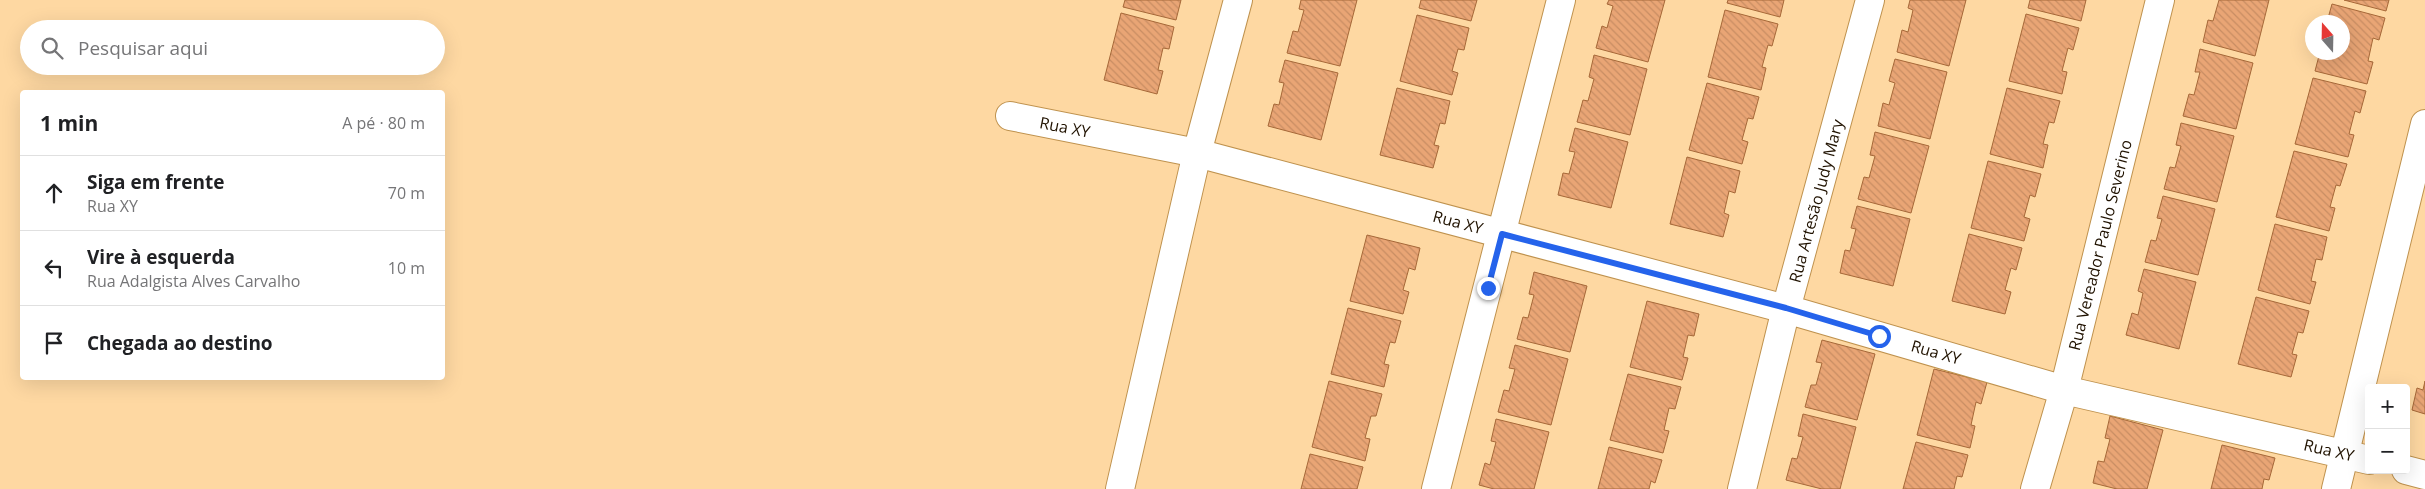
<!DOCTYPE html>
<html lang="pt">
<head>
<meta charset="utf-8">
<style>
  body { margin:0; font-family:"Open Sans",sans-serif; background:#f6f6f6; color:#202124 }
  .controls { position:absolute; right:15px; bottom:15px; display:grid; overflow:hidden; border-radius:5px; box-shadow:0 5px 20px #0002 }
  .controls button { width:45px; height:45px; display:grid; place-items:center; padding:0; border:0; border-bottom:1px solid #e0e0e0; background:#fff; color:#202124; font:25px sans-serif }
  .compass { position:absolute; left:2305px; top:15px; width:45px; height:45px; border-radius:50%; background:#fff; box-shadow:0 5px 20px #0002; rotate:340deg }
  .stop { position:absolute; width:15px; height:15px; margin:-11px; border:4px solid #2563eb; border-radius:50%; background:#fff }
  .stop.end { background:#2563eb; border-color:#fff; box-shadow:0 1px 5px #0008 }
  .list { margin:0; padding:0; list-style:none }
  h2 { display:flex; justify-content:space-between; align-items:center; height:65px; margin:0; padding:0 20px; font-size:21px }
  h2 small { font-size:16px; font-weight:400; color:#757577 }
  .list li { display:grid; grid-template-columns:32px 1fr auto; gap:15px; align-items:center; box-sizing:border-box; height:75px; padding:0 20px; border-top:1px solid #e0e0e0 }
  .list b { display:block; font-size:19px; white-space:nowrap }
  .list p { margin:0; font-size:16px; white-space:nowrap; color:#757577 }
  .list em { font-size:16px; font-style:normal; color:#757577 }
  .icon { flex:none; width:28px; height:28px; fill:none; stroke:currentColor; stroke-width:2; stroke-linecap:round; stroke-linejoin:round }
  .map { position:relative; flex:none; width:2425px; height:489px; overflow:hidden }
  .search { position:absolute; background:#fff; box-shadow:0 5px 20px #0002; left:20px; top:20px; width:425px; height:55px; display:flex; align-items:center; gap:12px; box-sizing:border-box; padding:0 18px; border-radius:28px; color:#757577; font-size:19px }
  .panel { position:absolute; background:#fff; box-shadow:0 5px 20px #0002; left:20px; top:90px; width:425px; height:290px; border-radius:5px }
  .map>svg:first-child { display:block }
  .building { fill:url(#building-back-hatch); stroke:#a66838 }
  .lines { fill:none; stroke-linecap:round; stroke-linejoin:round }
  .street-casing { stroke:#bf924e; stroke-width:30 }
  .street { stroke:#fff; stroke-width:28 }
  .route { stroke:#2563eb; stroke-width:6 }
  .labels { text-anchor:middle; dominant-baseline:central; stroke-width:4; stroke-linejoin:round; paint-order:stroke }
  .street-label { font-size:16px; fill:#201200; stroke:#fff }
</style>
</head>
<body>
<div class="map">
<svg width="2425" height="489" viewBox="0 0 2425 489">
  <defs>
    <pattern id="building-back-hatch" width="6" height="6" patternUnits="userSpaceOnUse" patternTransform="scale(1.25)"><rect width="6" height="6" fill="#e9a575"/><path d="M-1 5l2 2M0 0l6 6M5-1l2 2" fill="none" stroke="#c88d63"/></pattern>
  </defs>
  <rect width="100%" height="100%" fill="#fed8a2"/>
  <g class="building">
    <polygon points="1125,0 1181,0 1176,20 1123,7"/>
    <polygon points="1301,0 1357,0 1340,66 1287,53 1293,31 1298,32 1304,10 1299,9"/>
    <polygon points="1421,0 1477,0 1471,21 1419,8"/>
    <polygon points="1609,0 1665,0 1648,62 1596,48 1602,26 1607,28 1613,6 1607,4"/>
    <polygon points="1728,0 1784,0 1780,17 1727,3"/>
    <polygon points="1910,0 1966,0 1949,66 1897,52 1902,30 1908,32 1913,10 1908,8"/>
    <polygon points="2030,0 2086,0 2081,21 2028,8"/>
    <polygon points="2219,0 2269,0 2255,56 2203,42 2208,20 2213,21"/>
    <polygon points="2344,0 2389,0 2386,11"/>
    <polygon points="2332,4 2385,18 2379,40 2373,38 2368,61 2373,62 2367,84 2315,71 2320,52 2342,52 2342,22 2327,22"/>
    <polygon points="1725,10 1778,24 1772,46 1768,45 1762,67 1766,68 1761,90 1708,77"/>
    <polygon points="1121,13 1174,27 1169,49 1163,48 1158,70 1163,71 1157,94 1104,80"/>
    <polygon points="2026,14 2079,28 2073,50 2068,48 2062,71 2067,72 2062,94 2009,81"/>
    <polygon points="1417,15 1469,28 1464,50 1458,49 1452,71 1458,73 1452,95 1400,81"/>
    <polygon points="2200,49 2253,63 2236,129 2183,116 2189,94 2194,95 2200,72 2195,72"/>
    <polygon points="1594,55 1647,69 1630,135 1577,122 1583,100 1588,101 1594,79 1589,77"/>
    <polygon points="1895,59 1947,72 1930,139 1878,126 1883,103 1889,105 1895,83 1889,81"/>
    <polygon points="1285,60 1338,73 1321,140 1268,126 1274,104 1279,105 1284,83 1279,82"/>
    <polygon points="2313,78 2366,91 2360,113 2355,111 2349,134 2354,135 2348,157 2295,144"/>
    <polygon points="1707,83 1759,97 1753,119 1748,118 1742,140 1748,142 1742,164 1689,150"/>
    <polygon points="1397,88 1450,101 1445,124 1440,123 1434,145 1439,146 1433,168 1380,155"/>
    <polygon points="2007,88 2060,101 2054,123 2049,122 2043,144 2048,145 2043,168 1990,154"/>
    <polygon points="2181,123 2234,136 2217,202 2164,189 2170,167 2175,168 2181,146 2176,145"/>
    <polygon points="1575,128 1628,142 1611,208 1558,195 1563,173 1569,174 1575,152 1569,151"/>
    <polygon points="1875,132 1929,146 1911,213 1858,199 1864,177 1869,178 1875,156 1870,155"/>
    <polygon points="2294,151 2347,164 2340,186 2336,185 2330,207 2335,208 2329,231 2276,217"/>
    <polygon points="1687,157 1740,171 1735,193 1729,191 1724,213 1729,215 1723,237 1670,224"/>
    <polygon points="1988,161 2041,174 2035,197 2030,195 2024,217 2030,219 2024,241 1971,228"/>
    <polygon points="2163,196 2215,209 2198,275 2145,262 2151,240 2156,241 2162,219 2157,218"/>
    <polygon points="1857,206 1910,219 1893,286 1840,273 1845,250 1850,251 1856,229 1851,228"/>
    <polygon points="2275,224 2327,237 2322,260 2316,259 2311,281 2316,282 2310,304 2258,290"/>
    <polygon points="1969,234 2022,248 2016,270 2011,268 2005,290 2011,292 2005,314 1952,301"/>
    <polygon points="1367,235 1420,248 1415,270 1409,268 1403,290 1409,292 1403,314 1350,301"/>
    <polygon points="2144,269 2196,282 2179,349 2126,335 2132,313 2138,315 2143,293 2138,291"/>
    <polygon points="1534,272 1587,286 1570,352 1517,339 1523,317 1528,318 1534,295 1529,294"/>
    <polygon points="2256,297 2309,311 2303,333 2298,332 2292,354 2297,355 2291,377 2238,364"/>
    <polygon points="1647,301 1699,314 1694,336 1688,335 1683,357 1688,358 1682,380 1630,367"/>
    <polygon points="1348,308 1401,321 1395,343 1390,342 1384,364 1389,365 1384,387 1331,374"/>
    <polygon points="1822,340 1875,354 1857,420 1805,407 1811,385 1816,385 1822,363 1816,362"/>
    <polygon points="1515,345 1568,359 1551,425 1498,412 1504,390 1509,391 1515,369 1509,368"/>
    <polygon points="1934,369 1987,382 1981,404 1976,402 1971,425 1975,426 1970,448 1917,435"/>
    <polygon points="1628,374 1681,387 1675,409 1669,408 1664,430 1669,431 1663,453 1610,440"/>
    <polygon points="1329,381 1382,394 1376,416 1371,416 1365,438 1370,439 1365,461 1312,447"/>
    <polygon points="2425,381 2425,414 2412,410 2417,388 2423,390"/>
    <polygon points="1803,414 1856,427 1840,489 1822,489 1786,480 1792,458 1797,459 1803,437 1798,436"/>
    <polygon points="2110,416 2163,430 2147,489 2117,489 2093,483 2098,461 2104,462 2110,439 2105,438"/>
    <polygon points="1496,419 1549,432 1534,489 1494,489 1479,485 1485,463 1490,465 1496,442 1491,441"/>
    <polygon points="1916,442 1968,455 1962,477 1957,476 1954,489 1903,489"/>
    <polygon points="2222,445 2275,458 2269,480 2264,479 2262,489 2211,489"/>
    <polygon points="1609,447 1662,460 1655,483 1651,481 1649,489 1598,489"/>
    <polygon points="1310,454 1363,467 1357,489 1301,489"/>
  </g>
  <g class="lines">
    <g class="street-casing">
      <g id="street">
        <polyline points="1010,116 1197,153 1786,309 2064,390 2369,460"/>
        <polyline points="2406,470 2425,475"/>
        <polyline points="1120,489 1197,153 1238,0"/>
        <polyline points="1436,489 1561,0"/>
        <polyline points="1742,489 1786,309 1870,0"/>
        <polyline points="2035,489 2064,390 2160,0"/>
        <polyline points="2336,489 2425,124"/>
      </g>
    </g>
    <use href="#street" class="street"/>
  </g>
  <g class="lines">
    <polyline class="route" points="1488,288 1502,234 1786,308 1879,336"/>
  </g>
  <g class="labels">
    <g class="street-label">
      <text transform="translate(1065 127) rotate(11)">Rua XY</text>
      <text transform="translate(1816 201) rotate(-75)">Rua Artesão Judy Mary</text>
      <text transform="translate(1458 222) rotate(15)">Rua XY</text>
      <text transform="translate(2100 245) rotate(-76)">Rua Vereador Paulo Severino</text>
      <text transform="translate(1936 352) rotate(16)">Rua XY</text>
      <text transform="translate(2329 450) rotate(13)">Rua XY</text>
    </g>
  </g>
</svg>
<div class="controls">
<button>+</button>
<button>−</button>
</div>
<svg class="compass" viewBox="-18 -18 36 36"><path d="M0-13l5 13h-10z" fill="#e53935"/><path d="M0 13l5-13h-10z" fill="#757577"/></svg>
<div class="stop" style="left:1879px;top:336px"></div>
<div class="stop end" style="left:1488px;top:288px"></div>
<div class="search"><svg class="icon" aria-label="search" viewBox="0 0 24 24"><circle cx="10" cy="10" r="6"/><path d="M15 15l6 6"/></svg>Pesquisar aqui</div>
<section class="panel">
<h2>1 min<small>A pé · 80 m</small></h2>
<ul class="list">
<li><svg class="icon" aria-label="ahead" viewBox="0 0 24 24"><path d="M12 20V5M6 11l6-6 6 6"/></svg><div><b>Siga em frente</b><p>Rua XY</p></div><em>70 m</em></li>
<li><svg class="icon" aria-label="left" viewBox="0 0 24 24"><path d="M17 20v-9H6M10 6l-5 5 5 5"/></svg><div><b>Vire à esquerda</b><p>Rua Adalgista Alves Carvalho</p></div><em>10 m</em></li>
<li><svg class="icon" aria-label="arrive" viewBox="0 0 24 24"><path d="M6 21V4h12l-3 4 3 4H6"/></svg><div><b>Chegada ao destino</b></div></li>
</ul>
</section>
</div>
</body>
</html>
